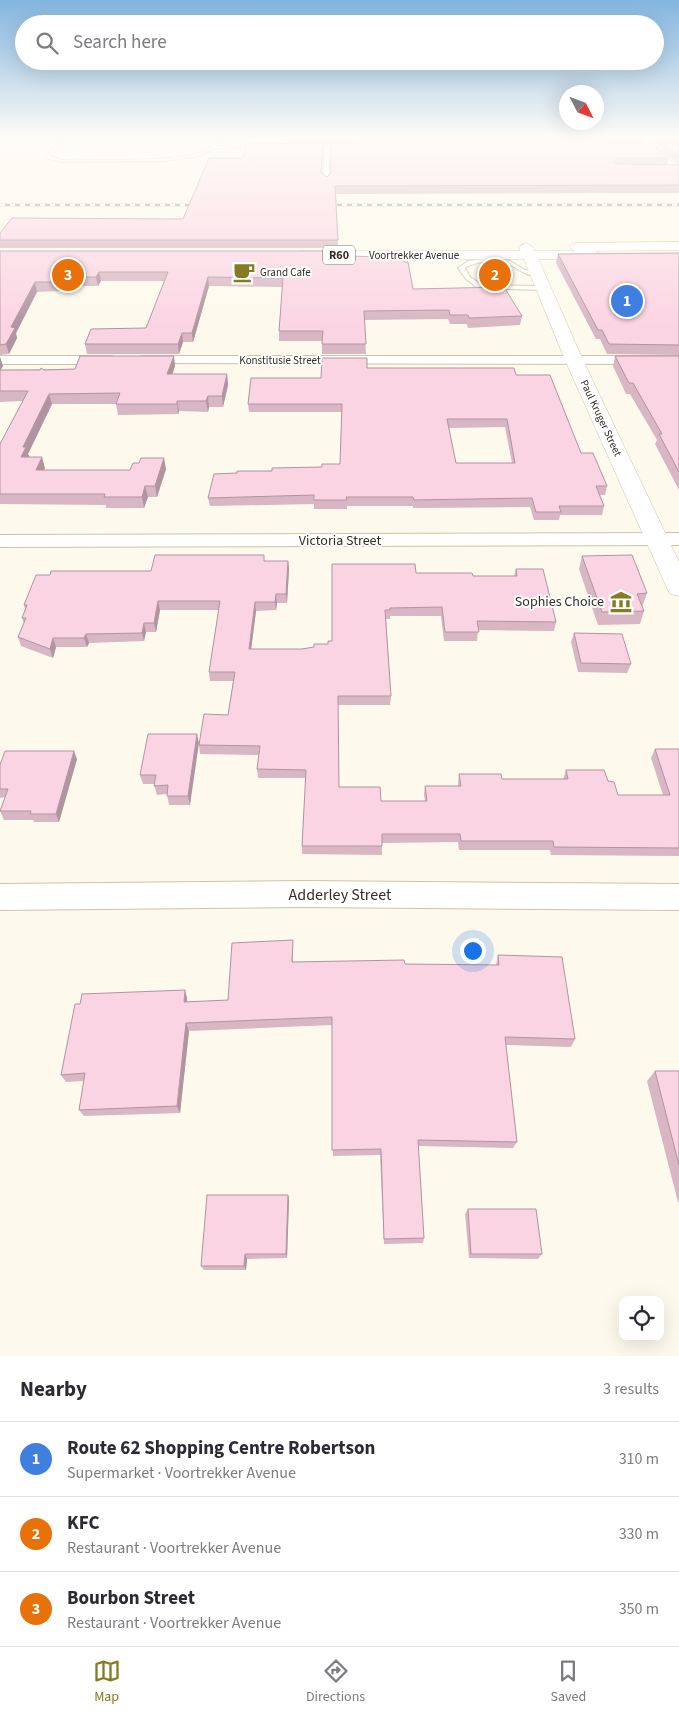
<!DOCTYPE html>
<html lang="en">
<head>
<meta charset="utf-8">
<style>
  body { margin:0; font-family:"Source Sans 3",sans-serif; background:#f2f2f3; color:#2b2b33 }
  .controls { position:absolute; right:15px; bottom:15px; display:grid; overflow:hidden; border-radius:10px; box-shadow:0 5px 20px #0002 }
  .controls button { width:45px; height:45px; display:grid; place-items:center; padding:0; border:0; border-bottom:1px solid #e1e1e2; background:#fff; color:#2b2b33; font:25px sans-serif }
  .compass { position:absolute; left:559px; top:85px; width:45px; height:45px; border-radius:50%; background:#fff; box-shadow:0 5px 20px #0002; rotate:132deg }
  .you { position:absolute; left:472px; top:950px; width:18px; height:18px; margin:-12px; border:4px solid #fff; border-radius:50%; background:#1a73e8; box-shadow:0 0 0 8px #1a73e833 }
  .badge { display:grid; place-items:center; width:32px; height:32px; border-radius:50%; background:#857b20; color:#fff; font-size:16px; font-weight:700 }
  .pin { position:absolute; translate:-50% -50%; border:2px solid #fff; box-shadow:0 1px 5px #0006 }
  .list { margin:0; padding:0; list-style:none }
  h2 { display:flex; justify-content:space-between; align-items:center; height:65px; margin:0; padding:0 20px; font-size:21px }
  h2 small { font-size:16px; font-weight:400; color:#7c7c81 }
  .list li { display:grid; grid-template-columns:32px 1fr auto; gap:15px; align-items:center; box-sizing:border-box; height:75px; padding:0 20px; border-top:1px solid #e1e1e2 }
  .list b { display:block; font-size:19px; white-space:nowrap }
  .list p { margin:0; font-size:16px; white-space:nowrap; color:#7c7c81 }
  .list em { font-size:16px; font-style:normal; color:#7c7c81 }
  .icon { flex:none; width:28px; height:28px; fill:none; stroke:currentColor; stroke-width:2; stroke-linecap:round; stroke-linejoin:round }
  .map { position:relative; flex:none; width:679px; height:1356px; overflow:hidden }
  .search { position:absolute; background:#fff; box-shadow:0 5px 20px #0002; left:15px; right:15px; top:15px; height:55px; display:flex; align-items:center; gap:12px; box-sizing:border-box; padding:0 18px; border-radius:28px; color:#7c7c81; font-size:19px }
  .sheet { height:290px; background:#fff }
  nav { display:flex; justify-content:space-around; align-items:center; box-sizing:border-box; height:70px; border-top:1px solid #e1e1e2; background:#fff; font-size:14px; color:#7c7c81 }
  nav a { display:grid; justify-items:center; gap:2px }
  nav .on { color:#857b20 }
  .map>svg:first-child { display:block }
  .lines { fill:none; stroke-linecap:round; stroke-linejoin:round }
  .lane-casing { stroke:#cec4a3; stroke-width:2 }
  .street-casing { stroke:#cec4a3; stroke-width:2 }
  .secondary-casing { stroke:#cec4a3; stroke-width:1 }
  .primary-casing { stroke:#cec4a3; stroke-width:1 }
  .lane { fill:#fff; fill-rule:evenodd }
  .street { fill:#fff; fill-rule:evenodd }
  .secondary { fill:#fff; fill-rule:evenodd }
  .primary { fill:#fff; fill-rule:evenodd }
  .rail-casing { stroke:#9a9689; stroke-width:2.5 }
  .rail { stroke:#fff; stroke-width:2; stroke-dasharray:5; stroke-linecap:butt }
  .wall { fill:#d8b6c3; fill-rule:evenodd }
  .shaded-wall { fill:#b0949f }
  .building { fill:#fbd4e3; stroke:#b0949f; fill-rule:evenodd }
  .labels { text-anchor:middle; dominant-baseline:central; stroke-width:4; stroke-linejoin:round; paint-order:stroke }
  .far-street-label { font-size:11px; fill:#332f23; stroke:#fff }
  .far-poi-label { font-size:11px; fill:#332f23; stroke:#fff; text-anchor:start }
  .shield { fill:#fff; stroke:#706d65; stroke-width:1 }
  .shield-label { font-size:12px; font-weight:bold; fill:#332f23 }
  .street-label { font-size:14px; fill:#332f23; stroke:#fff }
  .poi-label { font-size:14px; fill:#332f23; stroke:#fff; text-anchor:end }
  .near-street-label { font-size:16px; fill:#332f23; stroke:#fff }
</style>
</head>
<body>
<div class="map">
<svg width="679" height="1356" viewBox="0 0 679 1356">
  <rect width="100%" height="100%" fill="#fdf9ec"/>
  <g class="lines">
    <g class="lane-casing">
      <g id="lane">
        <path d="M62,137H66L50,156L62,160C89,159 193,164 210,148C213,145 213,141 214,137H218L216,146L265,147L215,148L200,156L163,161L62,162L45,158Z"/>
        <polygon points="362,137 366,137 364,145 353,148 329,148 329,181 326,183 323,181 325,148 304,147 353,146 360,143"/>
        <polygon points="638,137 643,137 654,147 679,147 679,149 657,149 679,168 679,170 675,170 652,149 640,149 640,147 648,147"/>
        <path d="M490,258L510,261L525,270L540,273C528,280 519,268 508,264C495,260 475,261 465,268L470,277L482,285L543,286L546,288L543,290L478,288L466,279L458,268L468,261Z"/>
      </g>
    </g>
    <g class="street-casing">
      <g id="street">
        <polygon points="0,356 110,356 115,357 117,360 115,363 110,364 0,364"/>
        <polygon points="143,356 679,356 679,364 138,363 136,360 138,357"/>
        <polygon points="679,533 679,545 0,547 0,535"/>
        <polygon points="304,881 679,884 679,910 304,907 0,910 0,884"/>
      </g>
    </g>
    <g class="secondary-casing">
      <polygon id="secondary" points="526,243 533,247 583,360 679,562 679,596 670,594 667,588 565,360 519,247"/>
    </g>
    <g class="primary-casing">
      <polygon id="primary" points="679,242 679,250 595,251 602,255 595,259 301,259 294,255 301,251 575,251 569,247 576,243"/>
    </g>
    <use href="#lane" class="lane"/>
    <use href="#street" class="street"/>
    <use href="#secondary" class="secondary"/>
    <use href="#primary" class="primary"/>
    <g class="rail-casing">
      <g id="rail">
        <polyline points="0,205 202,205"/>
        <polyline points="322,205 679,205"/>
      </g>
    </g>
    <use href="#rail" class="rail"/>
  </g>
  <g class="wall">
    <path d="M283,137H360L359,141L645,137L643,143L669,158L667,165H679V193L336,194L338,248H0V233L183,219L243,158L290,143ZM323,144H331V173L327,177L322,174Z"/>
    <polygon points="646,137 679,137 679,165 662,151 664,145 654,144"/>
    <polygon points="0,251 338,256 404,262 413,289 522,316 520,325 468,328 467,324 450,324 448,319 364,320 366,354 322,354 322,341 279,341 279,331 282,287 209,286 193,342 183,342 179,354 87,354 85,344 146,328 164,281 101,281 98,286 62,286 59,291 37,292 16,333 17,338 9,354 0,355"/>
    <polygon points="679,253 679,355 607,354 600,339 596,339 556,263 558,254"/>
    <polygon points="615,356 679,356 679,490 655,444 657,440 630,394 626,394 613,366"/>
    <polygon points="0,357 3,366 0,370 75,369 175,366 172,374 227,374 228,385 223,407 209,407 208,412 179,411 178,414 118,415 116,404 52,404 28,454 29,457 45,468 44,470 130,470 166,469 157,497 148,497 144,508 106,508 106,505 0,504 0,444 23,401 0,402"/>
    <path d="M367,368L516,375L607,486L605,495H599L604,506L602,515H560L559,520H534L530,507L413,508V506H347V509H314V504L210,506L208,498L237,473L322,467L340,464L342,412H249L248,404L321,378ZM505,427L512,463H456L449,428Z"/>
    <polygon points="264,555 264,561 288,561 289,569 287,603 277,603 276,610 256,611 251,649 302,649 314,647 328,644 416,573 473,576 514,576 516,569 556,622 554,631 478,630 477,641 444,641 441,616 390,616 390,619 386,619 391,696 390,705 338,705 339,787 381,801 425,801 424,794 425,786 458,786 458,783 459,774 502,779 563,779 566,770 608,781 618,795 663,795 651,758 655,749 679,749 679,856 551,855 550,850 459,850 458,842 382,843 382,855 302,854 302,846 306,778 258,778 257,769 259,755 200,754 199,745 228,715 233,681 210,681 209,672 219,610 160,610 156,632 146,632 144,641 89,643 87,647 56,647 53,658 21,646 18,637 24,624 22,618 25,609 24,605 50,575 151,571"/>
    <polygon points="582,556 647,593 642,607 644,611 640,624 598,625 579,569"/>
    <polygon points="574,633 631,664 627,673 578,672 571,642"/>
    <polygon points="197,734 190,805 169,805 167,794 157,795 154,784 143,784 140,775"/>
    <polygon points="77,759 59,822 34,822 33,820 4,820 0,811 5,797 0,798 0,765"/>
    <polygon points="293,940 293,962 405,964 496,965 498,955 575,1039 571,1047 506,1045 517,1142 513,1148 418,1146 424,1238 423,1243 384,1244 380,1155 333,1156 332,1025 189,1031 180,1113 84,1116 79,1110 84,1081 66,1082 61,1075 80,1004 187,998 187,1002 228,1000"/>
    <polygon points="655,1071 679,1071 679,1202 678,1202 647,1081"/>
    <polygon points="288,1195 289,1200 287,1258 247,1259 246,1270 204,1270 201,1266"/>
    <polygon points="468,1209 542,1254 538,1259 469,1258 465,1214"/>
  </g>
  <g class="shaded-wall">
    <polygon points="353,137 360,137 358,142 353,144"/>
    <polygon points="99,272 101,281 98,286 96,277"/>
    <polygon points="60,277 62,286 59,291 57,282"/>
    <polygon points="208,277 209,286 193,342 192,333"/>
    <polygon points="35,282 37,292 16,333 17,338 9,354 6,344 11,327"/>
    <polygon points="182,333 183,342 179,354 178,344"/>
    <polygon points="174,356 175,366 169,384 167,374"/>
    <polygon points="0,357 3,366 0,371"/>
    <polygon points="227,374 228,385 223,407 222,396"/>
    <polygon points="49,394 52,404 28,454 30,458 21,457 23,447"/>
    <polygon points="208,396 209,407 208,412 206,401"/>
    <polygon points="177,401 179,411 178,414 177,404"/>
    <polygon points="42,457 45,468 39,481 36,470"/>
    <polygon points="164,458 166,469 157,497 155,486"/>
    <polygon points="145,486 148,497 144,508 142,497"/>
    <polygon points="288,561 289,569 287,603 286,594"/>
    <polygon points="276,594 277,603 276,610 275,602"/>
    <polygon points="158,601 160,610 156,632 154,623"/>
    <polygon points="255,602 256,611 250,658 249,649"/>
    <polygon points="144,623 146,632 144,641 142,633"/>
    <polygon points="86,634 89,643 87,647 84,638"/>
    <polygon points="53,638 56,647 53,658 50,649"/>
    <polygon points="197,734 199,743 190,805 188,796"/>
    <polygon points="74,751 77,759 59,822 56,814"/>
    <polygon points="185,990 187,998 186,1010 184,1002"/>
    <polygon points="186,1023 189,1031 180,1113 177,1106"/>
    <polygon points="288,1195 289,1200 287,1258 286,1254"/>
    <polygon points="245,1254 247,1259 246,1270 244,1266"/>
  </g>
  <g class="building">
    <polygon points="366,137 645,137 608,138 607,140 608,142 652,144 669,158 617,158 613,162 615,164 679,165 679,185 335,186 338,240 0,240 0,233 12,218 183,219 209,158 243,158 247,144 323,143 321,173 327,177 331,173 331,143 353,143 366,138"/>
    <polygon points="655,137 679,137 679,138"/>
    <polygon points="664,144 679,144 679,156"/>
    <polygon points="0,251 338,251 338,256 403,257 404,262 408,262 413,289 504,287 522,316 469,318 468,315 450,315 449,310 364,311 366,344 322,344 323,331 279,331 283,278 208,277 192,333 182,333 178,344 85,344 91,329 146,328 168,272 99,272 96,277 60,277 57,282 35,282 11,327 15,328 6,344 0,345"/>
    <polygon points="679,253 679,345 609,344 602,330 598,330 558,254"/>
    <polygon points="80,356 174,356 167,374 227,374 222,396 208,396 206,401 177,401 177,404 116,404 120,393 49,394 23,447 26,447 21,457 42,457 36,470 130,470 133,463 139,463 141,458 164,458 155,486 145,486 142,497 104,497 105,494 0,494 0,444 28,391 0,391 0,370 40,370 41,368 44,370 75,369"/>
    <polygon points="615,356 679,356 679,472 659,434 662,434 633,383 629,383"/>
    <path d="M322,358H367V368H514L516,375H550L581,453H593L607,486H596L604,506H559L561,512H536L532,498L414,500L413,497H346L347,500H314V495L208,498L214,474L237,473V471H272V468L322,467V464H340L342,404H248L251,378H321ZM447,419H507L515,463H456Z"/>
    <polygon points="155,555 264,555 264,561 288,561 286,594 276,594 275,602 255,602 249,649 302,649 314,647 314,644 328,644 328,641 332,641 332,564 415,564 416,573 472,573 473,576 517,576 516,569 543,569 556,622 477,621 479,632 445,632 442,607 390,608 390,610 385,610 391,696 338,696 339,787 380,787 381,801 427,801 425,786 461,786 459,774 501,774 502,779 568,779 566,770 604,770 608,781 614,782 618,795 670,795 655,749 679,749 679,848 554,847 553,841 461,841 460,834 382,834 382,846 302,846 306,770 257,769 260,746 199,745 204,714 228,715 235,672 209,672 220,601 158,601 154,623 144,623 142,633 86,634 84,638 53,638 50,649 18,637 26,618 22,618 27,605 24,605 36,575 50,575 51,571 151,571"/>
    <polygon points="632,555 647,593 637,594 644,611 602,612 582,556"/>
    <polygon points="574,633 622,634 631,664 581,663"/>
    <polygon points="148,734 197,734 188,796 167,796 168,785 154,786 156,775 140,775"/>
    <polygon points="5,751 74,751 56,814 30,814 31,811 0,811 8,789 0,789 0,765"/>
    <polygon points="293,940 292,962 404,960 405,964 499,965 498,955 562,957 575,1039 505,1037 517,1142 418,1140 424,1238 384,1239 381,1149 332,1150 332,1017 186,1023 177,1106 79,1110 85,1073 61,1075 75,1004 80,1004 82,994 185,990 184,1002 228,1000 232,943"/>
    <polygon points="655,1071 679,1071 679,1165"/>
    <polygon points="207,1195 288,1195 286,1254 245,1254 244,1266 201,1266"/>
    <polygon points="468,1209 536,1209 542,1254 471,1254"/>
  </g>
  <linearGradient id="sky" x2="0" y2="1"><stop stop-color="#83b5df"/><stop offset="0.42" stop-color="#fefcf6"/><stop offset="1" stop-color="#fefcf6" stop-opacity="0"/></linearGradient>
  <rect width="679" height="327" fill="url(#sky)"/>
  <defs>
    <g id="cafe-bare" transform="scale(1.725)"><path d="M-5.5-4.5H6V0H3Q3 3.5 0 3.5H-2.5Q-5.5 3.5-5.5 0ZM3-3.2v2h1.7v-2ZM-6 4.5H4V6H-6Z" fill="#857b20" stroke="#fff" stroke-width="2.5" paint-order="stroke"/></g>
    <g id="museum-bare" transform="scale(1.725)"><path d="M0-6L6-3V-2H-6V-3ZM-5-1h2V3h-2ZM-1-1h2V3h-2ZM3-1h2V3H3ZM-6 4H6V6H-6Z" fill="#857b20" stroke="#fff" stroke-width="2.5" paint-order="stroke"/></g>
  </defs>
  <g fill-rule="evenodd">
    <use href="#cafe-bare" x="244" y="272"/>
    <use href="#museum-bare" x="621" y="602"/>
  </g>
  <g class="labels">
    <g class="far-street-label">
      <text x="414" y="255">Voortrekker Avenue</text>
      <text x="280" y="360">Konstitusie Street</text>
      <text transform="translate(601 418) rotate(65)">Paul Kruger Street</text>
    </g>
    <g class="far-poi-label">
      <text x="260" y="272">Grand Cafe</text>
    </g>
    <rect class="shield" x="323" y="245.5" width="32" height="19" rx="4"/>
    <g class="shield-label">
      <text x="339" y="255">R60</text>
    </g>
    <g class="street-label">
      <text x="340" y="541">Victoria Street</text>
    </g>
    <g class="poi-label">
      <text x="604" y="602">Sophies Choice</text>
    </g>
    <g class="near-street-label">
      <text x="340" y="895">Adderley Street</text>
    </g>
  </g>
</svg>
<div class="controls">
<button><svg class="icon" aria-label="locate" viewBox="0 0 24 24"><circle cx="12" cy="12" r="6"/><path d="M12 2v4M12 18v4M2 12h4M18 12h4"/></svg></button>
</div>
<svg class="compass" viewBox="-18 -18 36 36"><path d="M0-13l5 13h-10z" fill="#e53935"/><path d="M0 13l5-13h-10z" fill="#7c7c81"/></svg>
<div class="you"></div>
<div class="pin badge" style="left:627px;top:301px;background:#3f7fe0">1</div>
<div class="pin badge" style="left:495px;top:275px;background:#e8710a">2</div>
<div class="pin badge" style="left:68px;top:275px;background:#e8710a">3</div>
<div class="search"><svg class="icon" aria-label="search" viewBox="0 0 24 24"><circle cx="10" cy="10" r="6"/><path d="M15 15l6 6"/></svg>Search here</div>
</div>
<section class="sheet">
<h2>Nearby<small>3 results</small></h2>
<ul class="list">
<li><span class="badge" style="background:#3f7fe0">1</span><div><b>Route 62 Shopping Centre Robertson</b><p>Supermarket · Voortrekker Avenue</p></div><em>310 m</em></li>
<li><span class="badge" style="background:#e8710a">2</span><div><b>KFC</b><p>Restaurant · Voortrekker Avenue</p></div><em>330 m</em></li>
<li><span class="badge" style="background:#e8710a">3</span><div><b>Bourbon Street</b><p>Restaurant · Voortrekker Avenue</p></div><em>350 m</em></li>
</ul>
</section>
<nav>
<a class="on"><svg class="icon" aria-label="map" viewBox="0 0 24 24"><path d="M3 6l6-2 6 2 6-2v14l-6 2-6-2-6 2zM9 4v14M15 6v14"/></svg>Map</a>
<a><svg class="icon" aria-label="directions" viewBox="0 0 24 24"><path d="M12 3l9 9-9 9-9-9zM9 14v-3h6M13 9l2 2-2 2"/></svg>Directions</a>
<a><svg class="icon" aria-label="saved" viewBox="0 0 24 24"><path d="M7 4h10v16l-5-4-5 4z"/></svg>Saved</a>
</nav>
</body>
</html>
